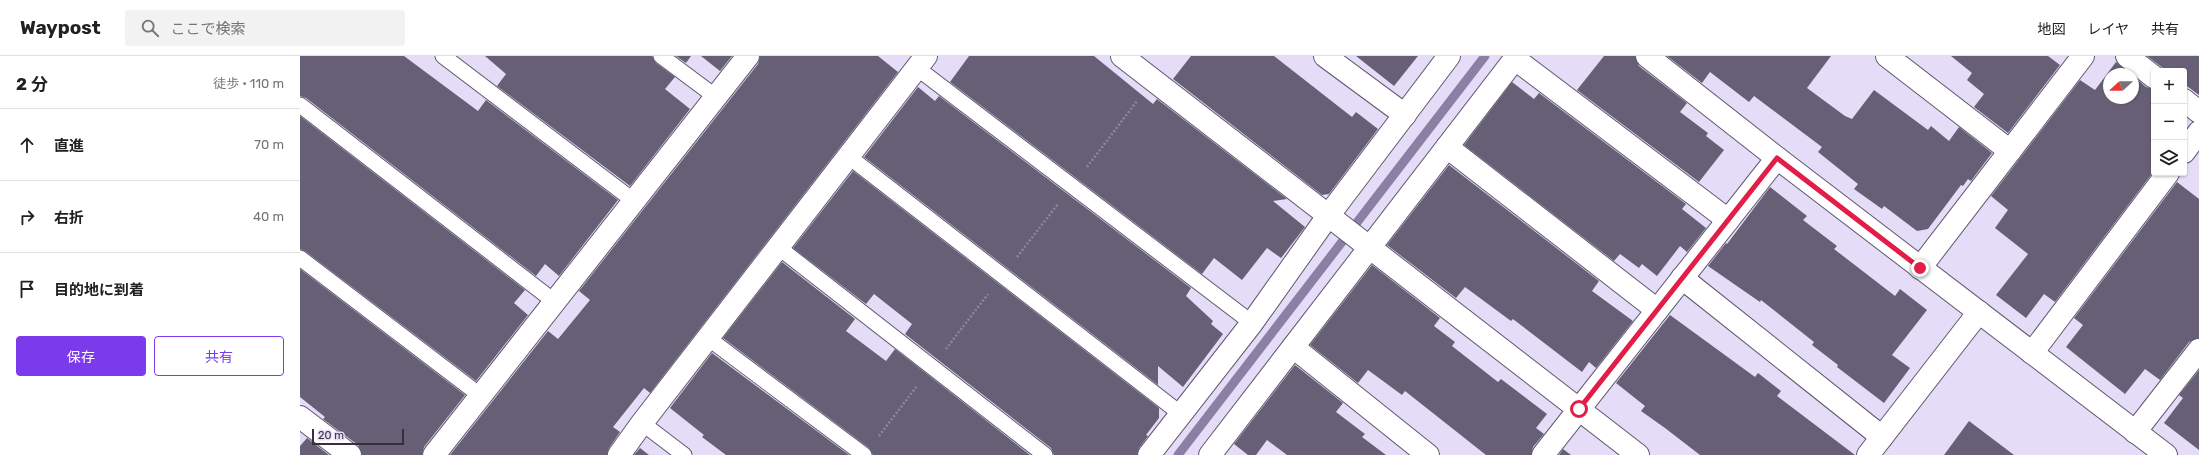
<!DOCTYPE html>
<html lang="ja">
<head>
<meta charset="utf-8">
<style>
  body { margin:0; font-family:Rubik,"Noto Sans JP",sans-serif; background:#f2f2f2; color:#202124 }
  .controls { position:absolute; right:12px; top:12px; display:grid; overflow:hidden; border-radius:4px; box-shadow:0 1px 3px #0004 }
  .controls button { width:36px; height:36px; display:grid; place-items:center; padding:0; border:0; border-bottom:1px solid #e0e0e0; background:#fff; color:#202124; font:20px sans-serif }
  .compass { position:absolute; left:1803px; top:12px; width:36px; height:36px; border-radius:50%; background:#fff; box-shadow:0 1px 3px #0004; rotate:249deg }
  .scale { position:absolute; left:12px; bottom:10px; width:92px; box-sizing:border-box; padding-left:4px; border:2px solid #35313c; border-top:0; font-size:11px; line-height:14px; white-space:nowrap; color:#35313c; -webkit-text-stroke:3px #e5ddf8; paint-order:stroke }
  .stop { position:absolute; width:12px; height:12px; margin:-9px; border:3px solid #e11d48; border-radius:50%; background:#fff }
  .stop.end { background:#e11d48; border-color:#fff; box-shadow:0 1px 4px #0008 }
  .list { margin:0; padding:0; list-style:none }
  h2 { display:flex; justify-content:space-between; align-items:center; height:52px; margin:0; padding:0 16px; font-size:17px }
  h2 small { font-size:13px; font-weight:400; color:#757577 }
  .list li { display:grid; grid-template-columns:26px 1fr auto; gap:12px; align-items:center; box-sizing:border-box; height:72px; padding:0 16px; border-top:1px solid #e0e0e0 }
  .list b { display:block; font-size:15px; white-space:nowrap }
  .list em { font-size:13px; font-style:normal; color:#757577 }
  .actions { display:flex; gap:8px; padding:12px 16px }
  .actions a { flex:1; padding:9px 0; border:1px solid #7c3aed; border-radius:4px; text-align:center; font-size:14px; color:#7c3aed }
  .actions .main { background:#7c3aed; color:#fff }
  .icon { flex:none; width:22px; height:22px; fill:none; stroke:currentColor; stroke-width:2; stroke-linecap:round; stroke-linejoin:round }
  .map { position:relative; flex:none; width:1899px; height:399px; overflow:hidden }
  header { display:flex; align-items:center; gap:24px; box-sizing:border-box; height:56px; padding:0 20px; background:#fff; border-bottom:1px solid #e0e0e0 }
  header strong { font-size:19px }
  nav { display:flex; gap:22px; margin-inline-start:auto; font-size:14px }
  .search { width:280px; height:36px; background:#f2f2f2; display:flex; align-items:center; gap:10px; box-sizing:border-box; padding:0 14px; border-radius:4px; color:#757577; font-size:15px }
  main { display:flex }
  aside { flex:1; background:#fff }
  .map>svg:first-child { display:block }
  .lines { fill:none; stroke-linecap:round; stroke-linejoin:round }
  .stream { stroke:#8b80a4; stroke-width:9 }
  .building { fill:#675f76 }
  .lane-casing { stroke:#5f586e; stroke-width:17 }
  .street-casing { stroke:#5f586e; stroke-width:24 }
  .path { stroke:#8d879a; stroke-width:2.5; stroke-dasharray:2 2; stroke-linecap:butt }
  .lane { stroke:#fff; stroke-width:15 }
  .street { stroke:#fff; stroke-width:22 }
  .route { stroke:#e11d48; stroke-width:5 }
</style>
</head>
<body>
<header>
<strong>Waypost</strong>
<div class="search"><svg class="icon" aria-label="search" viewBox="0 0 24 24"><circle cx="10" cy="10" r="6"/><path d="M15 15l6 6"/></svg>ここで検索</div>
<nav><a>地図</a><a>レイヤ</a><a>共有</a></nav>
</header>
<main>
<aside>
<h2>2 分<small>徒歩 · 110 m</small></h2>
<ul class="list">
<li><svg class="icon" aria-label="ahead" viewBox="0 0 24 24"><path d="M12 20V5M6 11l6-6 6 6"/></svg><div><b>直進</b></div><em>70 m</em></li>
<li><svg class="icon" aria-label="right" viewBox="0 0 24 24"><path d="M7 20v-9h11M14 6l5 5-5 5"/></svg><div><b>右折</b></div><em>40 m</em></li>
<li><svg class="icon" aria-label="arrive" viewBox="0 0 24 24"><path d="M6 21V4h12l-3 4 3 4H6"/></svg><div><b>目的地に到着</b></div></li>
</ul>
<div class="actions"><a class="main">保存</a><a>共有</a></div>
</aside>
<div class="map">
<svg width="1899" height="399" viewBox="0 0 1899 399">
  <rect width="100%" height="100%" fill="#e5ddf8"/>
  <g class="lines">
    <polyline class="stream" points="878,399 1185,0"/>
  </g>
  <g class="building">
    <polygon points="0,0 104,0 178,55 186,44 318,144 259,220 245,208 236,220 6,42 0,40"/>
    <polygon points="185,0 352,0 356,7 375,21 365,33 390,53 330,130 197,30 206,18"/>
    <polygon points="376,0 391,0 386,7"/>
    <polygon points="401,0 432,0 420,15"/>
    <polygon points="460,0 578,0 598,16 350,337 344,332 313,371 320,376 309,392 307,399 150,399 248,275 258,283 290,244 279,235 458,8"/>
    <polygon points="669,0 794,0 853,48 857,43 987,143 973,145 1005,171 981,202 967,192 942,224 914,202 902,218 650,26"/>
    <polygon points="891,0 974,0 1052,61 1056,56 1078,73 1029,138 1022,139 873,23"/>
    <polygon points="1056,0 1118,0 1094,30"/>
    <polygon points="1304,0 1335,0 1339,10 1387,47 1380,56 1408,77 1406,80 1424,94 1399,126 1277,34"/>
    <polygon points="1367,0 1531,0 1507,32 1545,60 1552,63 1574,34 1628,74 1631,70 1649,85 1659,71 1692,97 1671,125 1668,123 1663,130 1661,129 1628,173 1617,175 1584,150 1582,153 1554,133 1558,128 1518,96 1522,91 1454,40 1449,46 1410,16 1402,27"/>
    <polygon points="1651,0 1748,0 1760,9 1708,77 1674,51 1684,38 1667,24 1672,17"/>
    <polygon points="1847,0 1899,0 1899,39 1884,28 1884,15 1867,15"/>
    <polygon points="1816,6 1830,18 1809,18 1809,42 1833,42 1833,20 1846,31 1854,33 1854,115 1755,246 1744,238 1726,262 1696,239 1728,198 1695,172 1708,154 1691,140 1780,24 1795,34"/>
    <polygon points="1212,26 1234,43 1239,37 1386,148 1382,153 1406,172 1387,196 1380,190 1357,220 1342,208 1339,212 1320,198 1314,205 1164,89"/>
    <polygon points="618,31 635,45 639,40 891,232 886,240 913,265 911,268 923,278 883,331 858,310 858,329 564,101"/>
    <polygon points="0,60 225,234 214,247 228,259 176,325 5,195 0,193"/>
    <polygon points="1149,109 1299,225 1292,235 1333,265 1296,312 1289,306 1282,316 1213,263 1211,265 1165,231 1156,242 1087,189"/>
    <polygon points="553,115 859,352 859,362 846,379 848,380 839,392 837,399 754,399 751,392 605,278 612,268 574,238 566,248 493,192"/>
    <polygon points="1877,126 1899,143 1899,282 1889,286 1860,324 1845,313 1825,338 1766,291 1783,269 1774,262"/>
    <polygon points="1470,131 1507,160 1503,164 1537,190 1534,193 1595,240 1600,233 1627,254 1592,299 1610,312 1584,347 1537,311 1538,309 1512,289 1514,286 1461,244 1460,246 1408,210 1426,187 1427,188"/>
    <polygon points="482,206 555,263 546,275 586,305 595,293 730,399 573,399 569,392 423,282"/>
    <polygon points="1072,209 1140,262 1134,270 1155,286 1152,290 1198,326 1201,323 1247,358 1236,372 1244,378 1233,391 1231,399 1186,399 1105,335 1102,339 1068,314 1058,327 1010,289"/>
    <polygon points="0,213 165,339 124,391 122,399 62,399 58,389 23,363 25,361 0,341"/>
    <polygon points="1370,259 1455,321 1458,317 1481,335 1477,340 1555,399 1400,399 1365,372 1341,355 1345,350 1316,327"/>
    <polygon points="412,297 549,399 426,399 402,381 404,379 370,352"/>
    <polygon points="995,309 1043,347 1036,356 1065,378 1062,381 1086,399 987,399 967,384 956,399 948,399 934,388"/>
    <polygon points="1899,314 1899,394 1864,367 1883,342 1879,339"/>
    <polygon points="1669,365 1714,399 1644,399"/>
    <polygon points="7,382 29,399 0,399 0,390"/>
    <polygon points="340,392 349,399 334,399"/>
    <polygon points="1263,393 1271,399 1259,399"/>
  </g>
  <g class="lines">
    <g class="lane-casing">
      <g id="lane">
        <polyline points="143,0 334,145"/>
        <polyline points="361,0 416,41"/>
        <polyline points="617,12 952,267"/>
        <polyline points="0,49 255,246"/>
        <polyline points="548,100 881,358"/>
        <polyline points="478,191 745,399"/>
        <polyline points="0,202 181,340"/>
        <polyline points="408,282 564,399"/>
        <polyline points="342,367 384,399"/>
      </g>
    </g>
    <g class="street-casing">
      <g id="street">
        <polyline points="822,0 1338,399"/>
        <polyline points="1025,0 1105,59"/>
        <polyline points="1347,0 1477,102 1866,399"/>
        <polyline points="1587,0 1710,95"/>
        <polyline points="1827,0 1854,21"/>
        <polyline points="1215,3 1428,164"/>
        <polyline points="1884,44 1899,56"/>
        <polyline points="1147,91 1357,254"/>
        <polyline points="1884,96 1899,76"/>
        <polyline points="1620,212 1783,0"/>
        <polyline points="1382,222 1582,381"/>
        <polyline points="993,291 1128,399"/>
        <polyline points="1732,297 1868,117"/>
        <polyline points="0,361 50,399"/>
        <polyline points="1835,376 1899,294"/>
        <polyline points="134,399 448,0"/>
        <polyline points="319,399 342,367 626,0"/>
        <polyline points="849,399 952,267 1028,160 1149,0"/>
        <polyline points="910,399 1217,0"/>
        <polyline points="1243,399 1477,102"/>
        <polyline points="1568,399 1679,256"/>
      </g>
    </g>
    <g class="path">
      <polyline points="787,111 837,45"/>
      <polyline points="717,201 758,148"/>
      <polyline points="646,293 688,238"/>
      <polyline points="579,380 617,330"/>
    </g>
    <use href="#lane" class="lane"/>
    <use href="#street" class="street"/>
  </g>
  <g class="lines">
    <polyline class="route" points="1279,353 1477,102 1620,212"/>
  </g>
</svg>
<div class="controls">
<button>+</button>
<button>−</button>
<button><svg class="icon" aria-label="layers" viewBox="0 0 24 24"><path d="M12 4l9 5-9 5-9-5zM3 14l9 5 9-5"/></svg></button>
</div>
<svg class="compass" viewBox="-18 -18 36 36"><path d="M0-13l5 13h-10z" fill="#e53935"/><path d="M0 13l5-13h-10z" fill="#757577"/></svg>
<div class="scale">20 m</div>
<div class="stop" style="left:1279px;top:353px"></div>
<div class="stop end" style="left:1620px;top:212px"></div>
</div>
</main>
</body>
</html>
